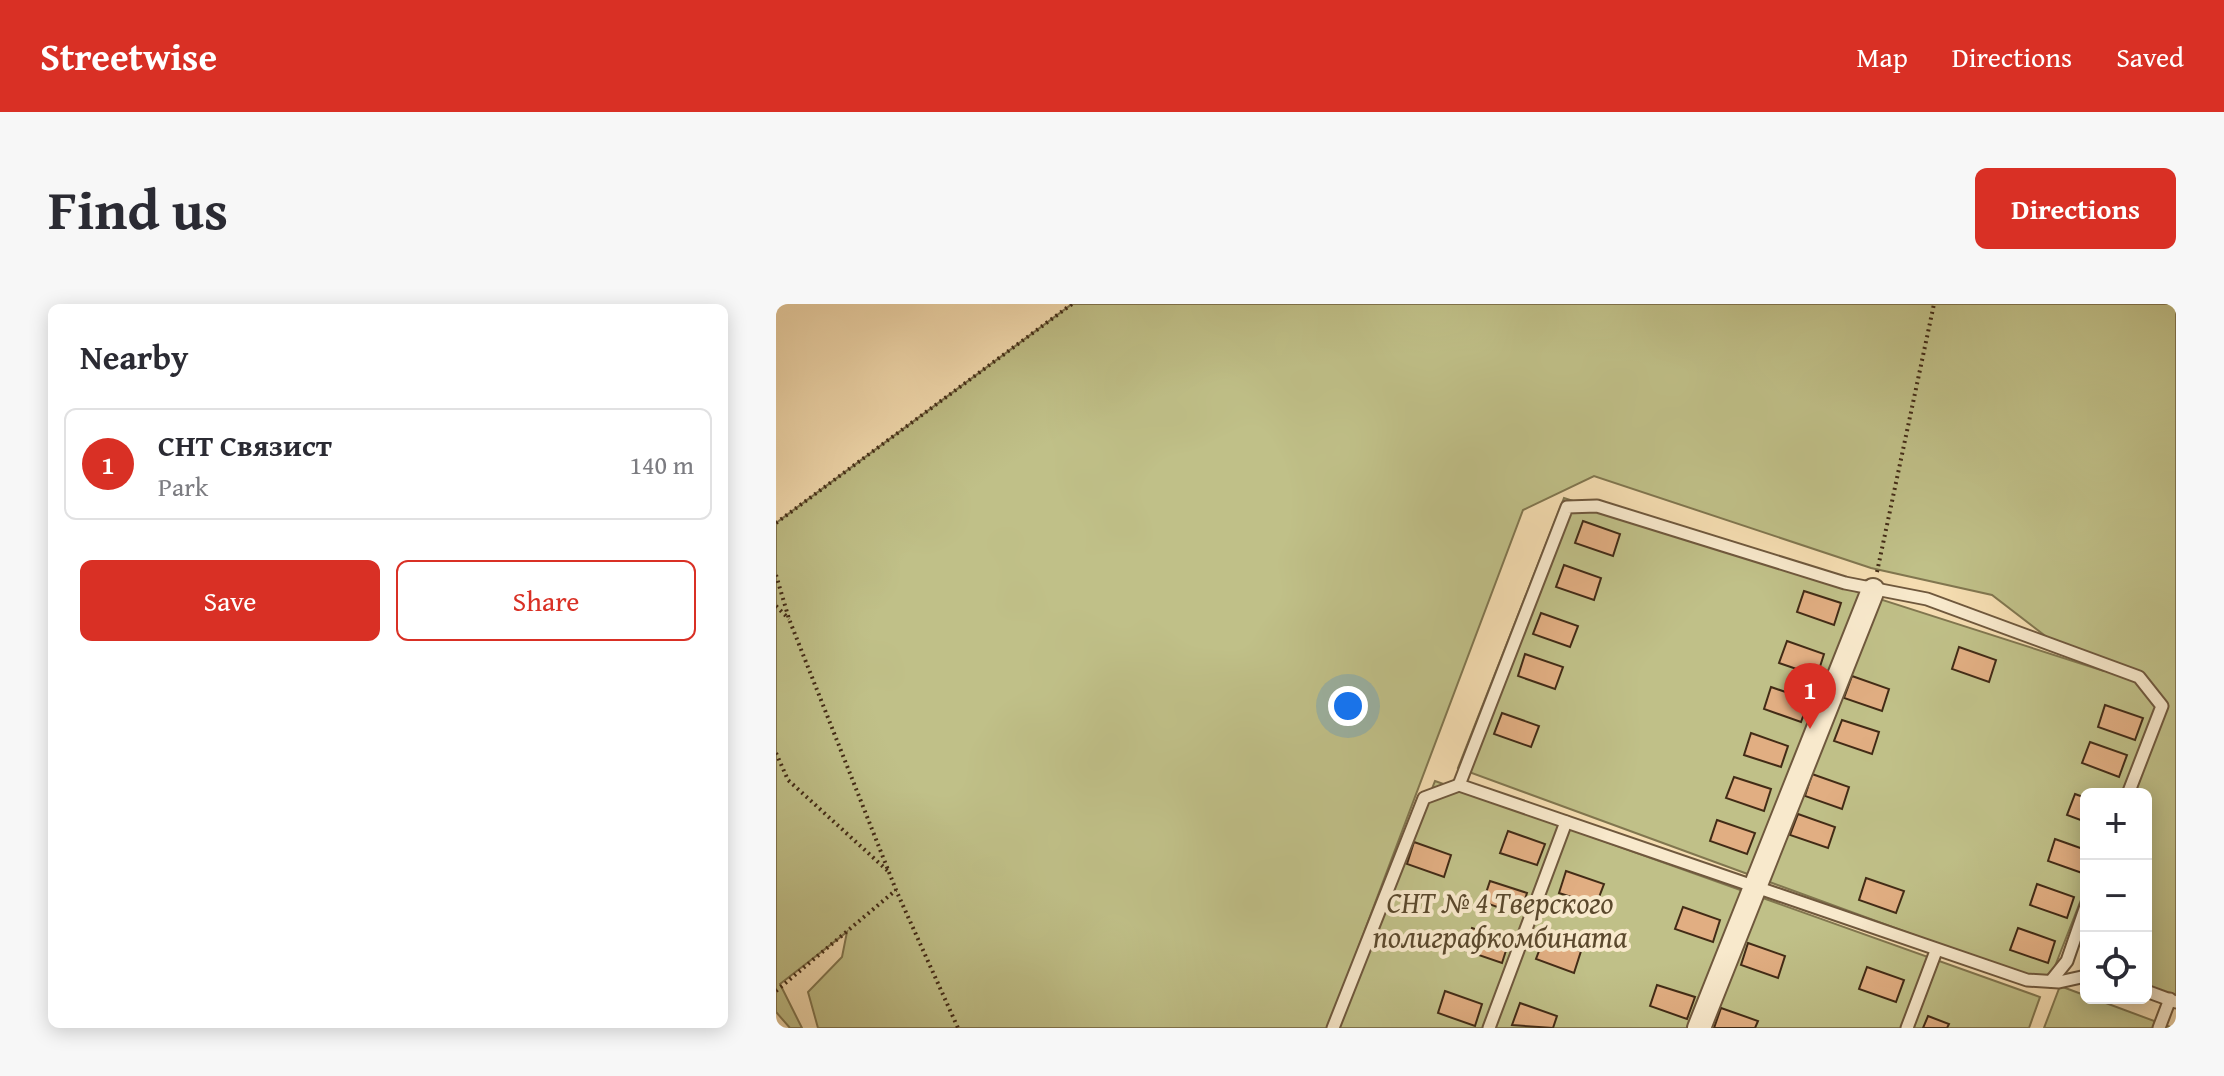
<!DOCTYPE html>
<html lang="en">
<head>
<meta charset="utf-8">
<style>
  body { margin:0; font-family:"Gentium Book Plus",serif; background:#f7f7f7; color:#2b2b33 }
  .controls { position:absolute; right:24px; bottom:24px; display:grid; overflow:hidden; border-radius:12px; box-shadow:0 4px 20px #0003 }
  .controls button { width:72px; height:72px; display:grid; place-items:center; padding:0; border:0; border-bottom:2px solid #e1e1e2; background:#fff; color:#2b2b33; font:40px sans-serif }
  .you { position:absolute; left:572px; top:402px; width:28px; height:28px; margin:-20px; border:6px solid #fff; border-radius:50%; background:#1a73e8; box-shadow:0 0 0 12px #1a73e833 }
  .badge { display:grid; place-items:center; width:52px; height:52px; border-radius:50%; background:#d93025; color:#fff; font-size:26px; font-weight:700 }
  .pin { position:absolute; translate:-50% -66px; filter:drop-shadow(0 2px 4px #0008) }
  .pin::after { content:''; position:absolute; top:42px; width:28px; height:24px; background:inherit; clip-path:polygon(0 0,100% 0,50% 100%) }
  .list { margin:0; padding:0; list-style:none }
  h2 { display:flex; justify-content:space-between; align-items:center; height:104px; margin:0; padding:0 32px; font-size:34px }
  h2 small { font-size:26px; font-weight:400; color:#7c7c81 }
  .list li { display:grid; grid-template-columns:52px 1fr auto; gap:24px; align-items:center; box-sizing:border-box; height:112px; margin:0 16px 16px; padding:0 16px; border:2px solid #e1e1e2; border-radius:12px }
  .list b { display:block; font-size:30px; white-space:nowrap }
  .list p { margin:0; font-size:26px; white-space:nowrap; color:#7c7c81 }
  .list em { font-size:26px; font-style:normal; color:#7c7c81 }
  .actions { display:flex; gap:16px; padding:24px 32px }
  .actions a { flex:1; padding:18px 0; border:2px solid #d93025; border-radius:12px; text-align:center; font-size:28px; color:#d93025 }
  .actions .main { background:#d93025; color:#fff }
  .icon { flex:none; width:44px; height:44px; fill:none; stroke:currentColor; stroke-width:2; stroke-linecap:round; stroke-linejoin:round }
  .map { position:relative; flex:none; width:1400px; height:724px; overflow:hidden; border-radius:12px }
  header { display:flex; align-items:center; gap:48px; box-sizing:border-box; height:112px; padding:0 40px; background:#d93025; color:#fff }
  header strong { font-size:38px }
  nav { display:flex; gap:44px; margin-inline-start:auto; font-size:28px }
  .intro { display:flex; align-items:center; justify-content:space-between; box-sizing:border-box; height:192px; padding:0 48px }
  h1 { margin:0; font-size:56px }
  .button { padding:20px 36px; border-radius:12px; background:#d93025; color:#fff; font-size:28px; font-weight:700 }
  main { display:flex; gap:48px; padding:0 48px }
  aside { flex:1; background:#fff; border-radius:12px; box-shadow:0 4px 20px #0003 }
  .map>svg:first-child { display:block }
  .green { fill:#c0c088; stroke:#81764f; stroke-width:2 }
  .building { fill:#e1ae82; stroke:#422b16; stroke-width:2 }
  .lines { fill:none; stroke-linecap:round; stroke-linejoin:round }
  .lane-casing { stroke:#6f583d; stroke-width:15 }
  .street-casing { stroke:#6f583d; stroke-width:26 }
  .path { stroke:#422b16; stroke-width:4; stroke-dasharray:2 4; stroke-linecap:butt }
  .lane { stroke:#f8e9cc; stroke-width:11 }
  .street { stroke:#f8e9cc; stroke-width:22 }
  .labels { text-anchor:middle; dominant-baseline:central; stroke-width:8; stroke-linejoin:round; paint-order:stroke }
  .park-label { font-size:30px; font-style:italic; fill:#5b492d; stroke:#f8e9cc }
</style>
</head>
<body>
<header>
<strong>Streetwise</strong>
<nav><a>Map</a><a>Directions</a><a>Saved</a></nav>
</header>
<div class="intro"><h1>Find us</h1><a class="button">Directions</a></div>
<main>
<aside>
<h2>Nearby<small></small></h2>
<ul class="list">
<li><span class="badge">1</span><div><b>СНТ Связист</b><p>Park</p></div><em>140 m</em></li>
</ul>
<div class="actions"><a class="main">Save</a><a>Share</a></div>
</aside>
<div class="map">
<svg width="1400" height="724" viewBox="0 0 1400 724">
  <rect width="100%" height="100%" fill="#f5ddb1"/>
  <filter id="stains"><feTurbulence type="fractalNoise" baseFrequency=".0025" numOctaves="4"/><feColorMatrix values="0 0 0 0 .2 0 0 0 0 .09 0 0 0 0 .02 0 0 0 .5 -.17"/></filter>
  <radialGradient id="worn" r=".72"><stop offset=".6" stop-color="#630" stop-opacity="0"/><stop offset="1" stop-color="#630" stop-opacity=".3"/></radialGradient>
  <g class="green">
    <polygon points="296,0 1400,0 1400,692 1370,681 1370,490 1355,490 1383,394 1346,490 1310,490 1310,583 1272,680 682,464 788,194 1328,367 1293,350 1216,291 1095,264 818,172 747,206 552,724 42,724 32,688 66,653 71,628 4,680 26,724 14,724 0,708 0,219"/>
    <polygon points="659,477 1264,693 1253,724 563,724"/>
    <polygon points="1284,682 1397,724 1268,724"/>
  </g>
  <g class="building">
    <polygon points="807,217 844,230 837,252 799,239"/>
    <polygon points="788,261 825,274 818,296 780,283"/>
    <polygon points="1028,287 1065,299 1058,321 1021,308"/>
    <polygon points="765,309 802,322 794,343 757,330"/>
    <polygon points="1011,337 1048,350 1041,372 1003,359"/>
    <polygon points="1183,343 1220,356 1213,378 1176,365"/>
    <polygon points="749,350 787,363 779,385 742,372"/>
    <polygon points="1076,372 1113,385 1106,407 1068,394"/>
    <polygon points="995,383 1033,396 1025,418 988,405"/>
    <polygon points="1329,401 1367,414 1359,436 1322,423"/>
    <polygon points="726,409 763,422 755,443 718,430"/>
    <polygon points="1066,416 1103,428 1096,450 1058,437"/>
    <polygon points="975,429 1012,442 1005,463 968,451"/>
    <polygon points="1314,438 1351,451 1343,473 1306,459"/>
    <polygon points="1036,470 1073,483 1066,505 1029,492"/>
    <polygon points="958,473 995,485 988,507 950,494"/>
    <polygon points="1299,490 1310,494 1310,518 1291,511"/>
    <polygon points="1022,510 1059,523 1052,544 1014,531"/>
    <polygon points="941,516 979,529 971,550 934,537"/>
    <polygon points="732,527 769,540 761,561 724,549"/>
    <polygon points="1279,535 1310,546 1309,570 1272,557"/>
    <polygon points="638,538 675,551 668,573 631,560"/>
    <polygon points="790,567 828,580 820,601 783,589"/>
    <polygon points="1090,574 1128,587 1120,609 1083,596"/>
    <polygon points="714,577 751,589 744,611 707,598"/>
    <polygon points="1261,580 1298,593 1291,614 1254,601"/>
    <polygon points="907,603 944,616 937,638 899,625"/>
    <polygon points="696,624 733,637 726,659 688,646"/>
    <polygon points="1242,624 1279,637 1272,659 1234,646"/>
    <polygon points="768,634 805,647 798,669 760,655"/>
    <polygon points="972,639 1009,652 1002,674 965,661"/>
    <polygon points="1091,663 1128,676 1120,698 1083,685"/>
    <polygon points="881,681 919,693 911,715 874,702"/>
    <polygon points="669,687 706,700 699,722 662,709"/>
    <polygon points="744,699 781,712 777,724 736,721"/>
    <polygon points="945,704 982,717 979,724 938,724"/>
    <polygon points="1152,712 1173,720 1171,724 1147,724"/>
  </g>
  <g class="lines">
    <g class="lane-casing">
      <g id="lane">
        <polyline points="1310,672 1283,678 1251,676 683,481 791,203 821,202 1069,279 1151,295 1363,373 1386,402 1352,490"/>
        <polyline points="1275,677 1291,657 1310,602"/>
        <polyline points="1370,687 1400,698"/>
        <polyline points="557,724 648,494 683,481"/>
        <polyline points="713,724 790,518"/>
        <polyline points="1131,724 1160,647"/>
        <polyline points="1383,724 1394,695"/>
      </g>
    </g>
    <g class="street-casing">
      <polyline id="street" points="923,724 1097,286"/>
    </g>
    <g class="path">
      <polyline points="0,219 296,0"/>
      <polyline points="1101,268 1158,0"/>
      <polyline points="0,271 13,315 120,586 182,724"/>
      <polyline points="0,302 13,315"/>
      <polyline points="0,449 12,476 113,568"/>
      <polyline points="0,687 120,586"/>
    </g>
    <use href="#lane" class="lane"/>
    <use href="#street" class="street"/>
  </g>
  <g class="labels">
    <g class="park-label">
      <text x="724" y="598">СНТ № 4 Тверского<tspan x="724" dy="34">полиграфкомбината</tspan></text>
    </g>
  </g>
  <rect width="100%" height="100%" filter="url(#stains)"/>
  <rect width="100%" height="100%" fill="url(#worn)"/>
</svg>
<div class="controls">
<button>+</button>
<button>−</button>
<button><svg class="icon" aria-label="locate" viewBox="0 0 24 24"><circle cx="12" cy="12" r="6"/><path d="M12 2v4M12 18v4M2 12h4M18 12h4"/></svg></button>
</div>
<div class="you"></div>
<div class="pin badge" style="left:1034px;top:425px">1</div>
</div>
</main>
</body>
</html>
